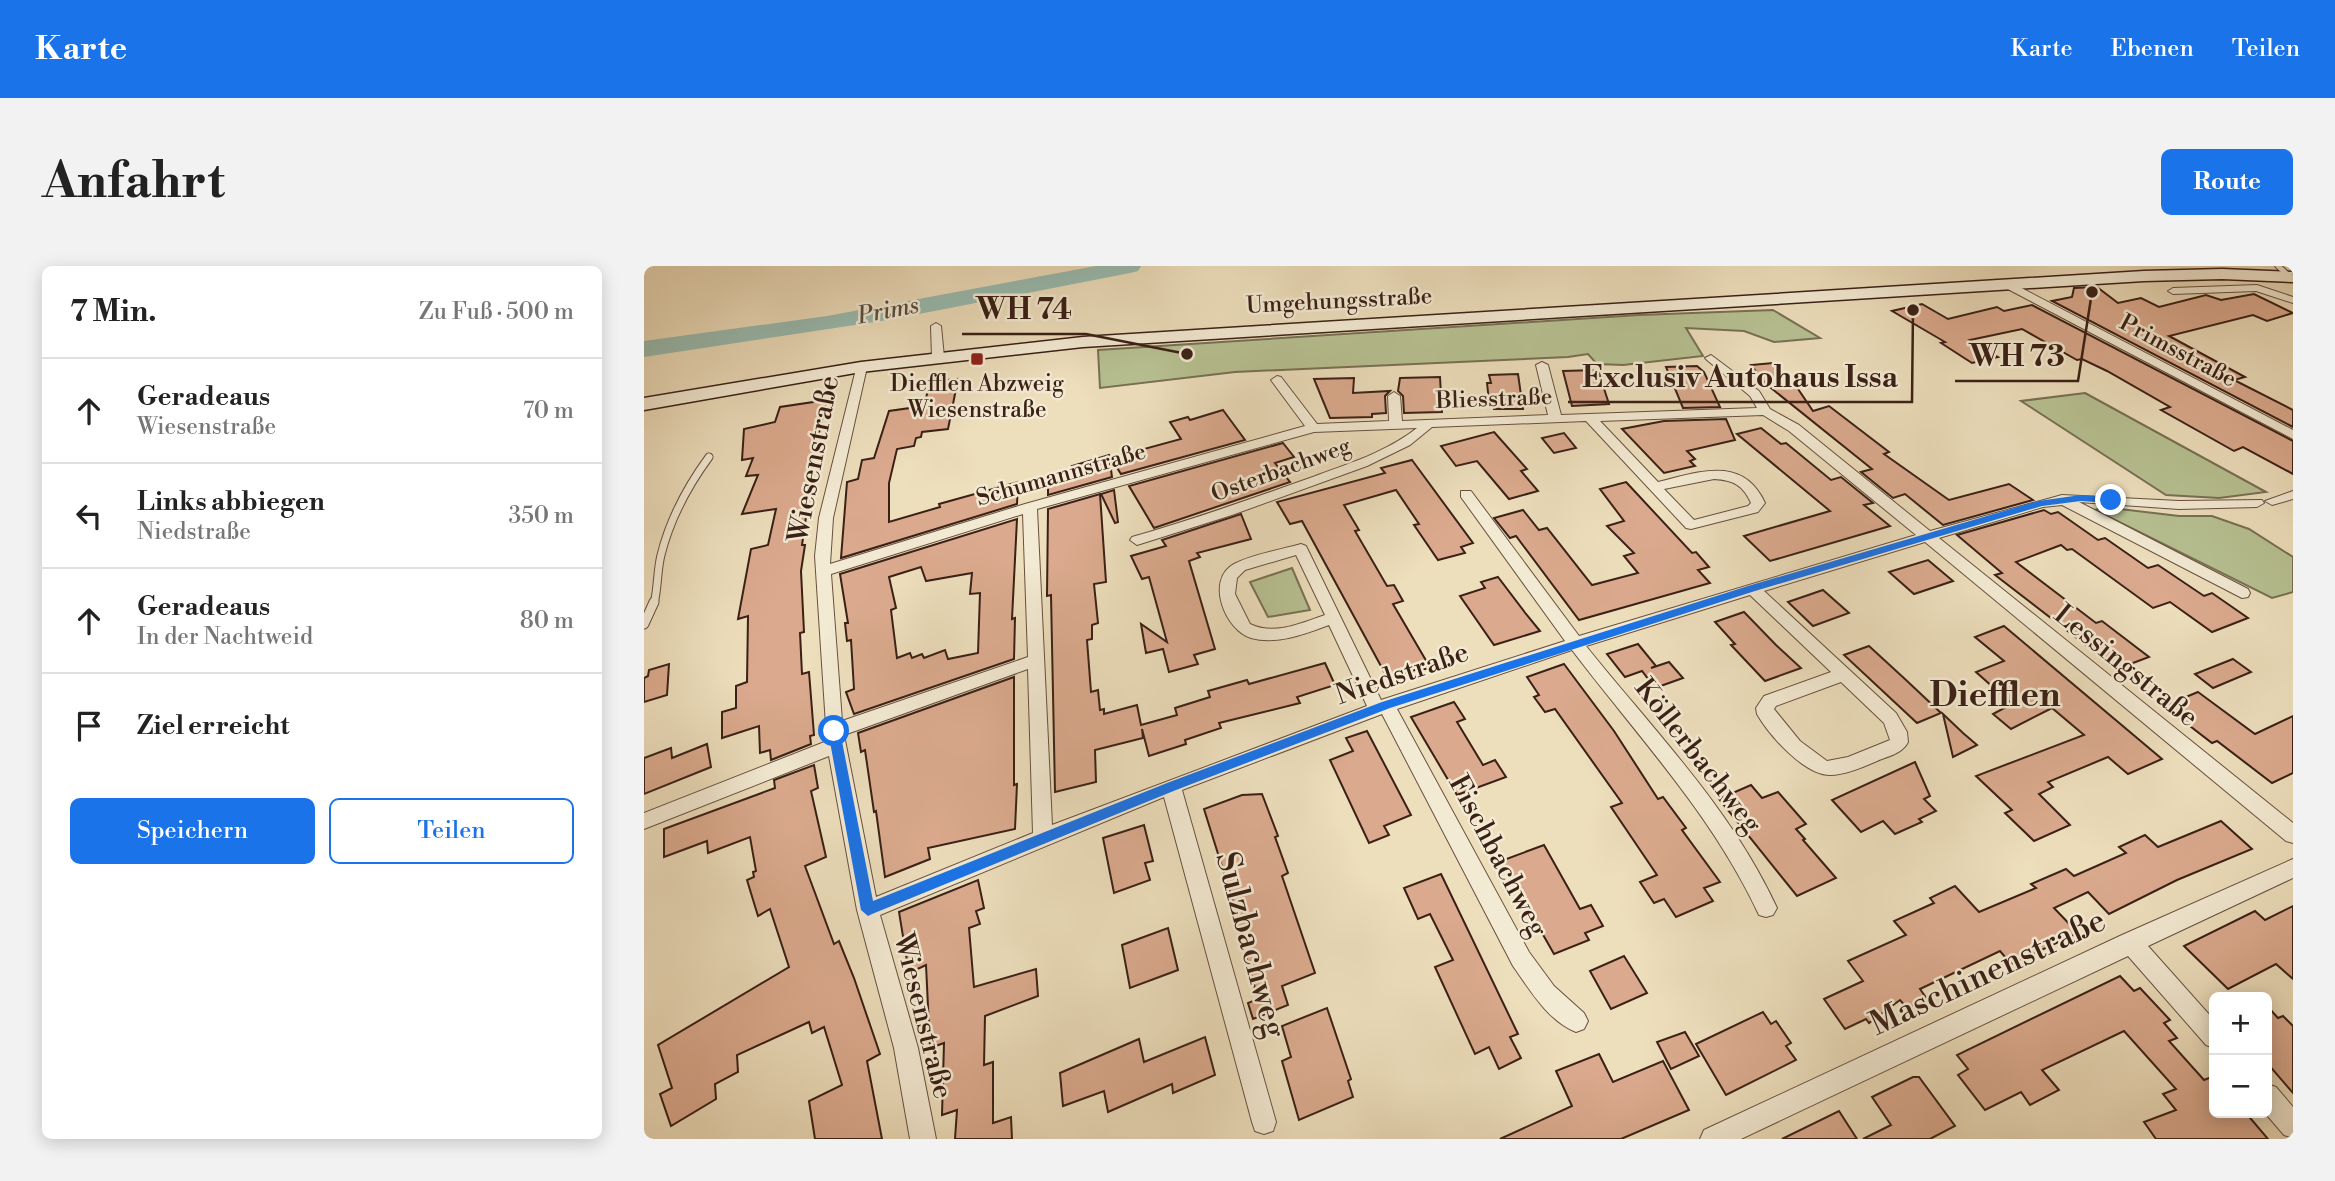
<!DOCTYPE html>
<html lang="de">
<head>
<meta charset="utf-8">
<style>
  body { margin:0; font-family:"Libre Bodoni",serif; background:#f2f2f2; color:#222 }
  .controls { position:absolute; right:21px; bottom:21px; display:grid; overflow:hidden; border-radius:10px; box-shadow:0 4px 18px #0003 }
  .controls button { width:63px; height:63px; display:grid; place-items:center; padding:0; border:0; border-bottom:2px solid #e0e0e0; background:#fff; color:#222; font:35px sans-serif }
  .stop { position:absolute; width:21px; height:21px; margin:-16px; border:5px solid #1a73e8; border-radius:50%; background:#fff }
  .stop.end { background:#1a73e8; border-color:#fff; box-shadow:0 2px 7px #0008 }
  .list { margin:0; padding:0; list-style:none }
  h2 { display:flex; justify-content:space-between; align-items:center; height:91px; margin:0; padding:0 28px; font-size:30px }
  h2 small { font-size:23px; font-weight:400; color:#767676 }
  .list li { display:grid; grid-template-columns:46px 1fr auto; gap:21px; align-items:center; box-sizing:border-box; height:105px; padding:0 28px; border-top:2px solid #e0e0e0 }
  .list b { display:block; font-size:26px; white-space:nowrap }
  .list p { margin:0; font-size:23px; white-space:nowrap; color:#767676 }
  .list em { font-size:23px; font-style:normal; color:#767676 }
  .actions { display:flex; gap:14px; padding:21px 28px }
  .actions a { flex:1; padding:16px 0; border:2px solid #1a73e8; border-radius:10px; text-align:center; font-size:24px; color:#1a73e8 }
  .actions .main { background:#1a73e8; color:#fff }
  .icon { flex:none; width:38px; height:38px; fill:none; stroke:currentColor; stroke-width:2; stroke-linecap:round; stroke-linejoin:round }
  .map { position:relative; flex:none; width:1649px; height:873px; overflow:hidden; border-radius:10px }
  header { display:flex; align-items:center; gap:42px; box-sizing:border-box; height:98px; padding:0 35px; background:#1a73e8; color:#fff }
  header strong { font-size:33px }
  nav { display:flex; gap:38px; margin-inline-start:auto; font-size:24px }
  .intro { display:flex; align-items:center; justify-content:space-between; box-sizing:border-box; height:168px; padding:0 42px }
  h1 { margin:0; font-size:49px }
  .button { padding:18px 32px; border-radius:10px; background:#1a73e8; color:#fff; font-size:24px; font-weight:700 }
  main { display:flex; gap:42px; padding:0 42px }
  aside { flex:1; background:#fff; border-radius:10px; box-shadow:0 4px 18px #0003 }
  .map>svg:first-child { display:block }
  .green { fill:#b7c192; stroke:#787054; stroke-width:2 }
  .lines { fill:none; stroke-linecap:round; stroke-linejoin:round }
  .river { fill:#99bcb1; fill-rule:evenodd }
  .building { fill:#dbaa8e; stroke:#3a2016; stroke-width:2; fill-rule:evenodd }
  .service-far2-casing { stroke:#675040; stroke-width:7 }
  .service-far1-casing { stroke:#675040; stroke-width:9 }
  .service-casing { stroke:#675040; stroke-width:11 }
  .minor-casing { stroke:#675040; stroke-width:2 }
  .secondary-casing { stroke:#3a2016; stroke-width:3 }
  .service-far2 { stroke:#f3ead3; stroke-width:5 }
  .service-far1 { stroke:#f3ead3; stroke-width:7 }
  .service { stroke:#f3ead3; stroke-width:9 }
  .minor { fill:#f3ead3; fill-rule:evenodd }
  .secondary { fill:#f3ead3; fill-rule:evenodd }
  .route { fill:#1a73e8 }
  .poi-dot { fill:#8f2418; stroke:#f3ead3; stroke-width:2.5 }
  .labels { text-anchor:middle; dominant-baseline:central; stroke-width:5; stroke-linejoin:round; paint-order:stroke }
  .far-street-label { font-size:23px; fill:#3a2016; stroke:#f3ead3 }
  .far-poi-label { font-size:23px; fill:#3a2016; stroke:#f3ead3 }
  .far-water-label { font-size:24px; font-style:italic; fill:#564f44; stroke:#f3ead3 }
  .street-label { font-size:28px; fill:#3a2016; stroke:#f3ead3 }
  .near-street-label { font-size:33px; fill:#3a2016; stroke:#f3ead3 }
  .district-label { font-size:35px; font-weight:bold; fill:#3a2016; stroke:#f3ead3 }
  .leader { fill:none; stroke:#3a2016; stroke-width:2.5 }
  .callout-dot { fill:#3a2016; stroke:#f3ead3; stroke-width:2.5 }
  .callout-label { font-size:30px; text-anchor:middle; font-weight:bold; fill:#3a2016; stroke:#f3ead3; stroke-width:5; stroke-linejoin:round; paint-order:stroke }
</style>
</head>
<body>
<header>
<strong>Karte</strong>
<nav><a>Karte</a><a>Ebenen</a><a>Teilen</a></nav>
</header>
<div class="intro"><h1>Anfahrt</h1><a class="button">Route</a></div>
<main>
<aside>
<h2>7 Min.<small>Zu Fuß · 500 m</small></h2>
<ul class="list">
<li><svg class="icon" aria-label="ahead" viewBox="0 0 24 24"><path d="M12 20V5M6 11l6-6 6 6"/></svg><div><b>Geradeaus</b><p>Wiesenstraße</p></div><em>70 m</em></li>
<li><svg class="icon" aria-label="left" viewBox="0 0 24 24"><path d="M17 20v-9H6M10 6l-5 5 5 5"/></svg><div><b>Links abbiegen</b><p>Niedstraße</p></div><em>350 m</em></li>
<li><svg class="icon" aria-label="ahead" viewBox="0 0 24 24"><path d="M12 20V5M6 11l6-6 6 6"/></svg><div><b>Geradeaus</b><p>In der Nachtweid</p></div><em>80 m</em></li>
<li><svg class="icon" aria-label="arrive" viewBox="0 0 24 24"><path d="M6 21V4h12l-3 4 3 4H6"/></svg><div><b>Ziel erreicht</b></div></li>
</ul>
<div class="actions"><a class="main">Speichern</a><a>Teilen</a></div>
</aside>
<div class="map">
<svg width="1649" height="873" viewBox="0 0 1649 873">
  <rect width="100%" height="100%" fill="#eddebc"/>
  <filter id="stains"><feTurbulence type="fractalNoise" baseFrequency=".00286" numOctaves="4"/><feColorMatrix values="0 0 0 0 .2 0 0 0 0 .09 0 0 0 0 .02 0 0 0 .5 -.17"/></filter>
  <radialGradient id="worn" r=".72"><stop offset=".6" stop-color="#630" stop-opacity="0"/><stop offset="1" stop-color="#630" stop-opacity=".3"/></radialGradient>
  <g class="green">
    <polygon points="1129,44 1176,72 1130,76 1100,65 1042,62 1059,90 979,99 953,98 944,88 924,91 591,106 456,122 454,84 995,49"/>
    <polygon points="1441,127 1622,226 1575,232 1522,229 1377,135"/>
    <polygon points="1459,241 1535,250 1568,250 1605,263 1649,291 1649,326 1628,332 1451,244"/>
    <polygon points="648,302 666,344 624,351 606,316"/>
  </g>
  <g class="lines">
    <polygon class="river" points="452,0 497,0 494,5 486,7 244,54 0,91 0,75 183,50"/>
  </g>
  <g class="building">
    <polygon points="1453,21 1474,37 1497,32 1515,41 1562,29 1577,34 1610,28 1649,47 1623,55 1609,49 1525,70 1601,111 1590,114 1649,144 1649,161 1408,35 1428,31 1430,22"/>
    <polygon points="1278,38 1304,53 1353,41 1360,45 1388,39 1649,175 1649,208 1599,181 1590,185 1517,144 1526,141 1463,105 1438,93 1433,94 1378,63 1326,74 1354,91 1328,97 1297,77 1301,76 1248,45"/>
    <polygon points="1129,97 1133,104 1141,117 1122,118 1107,99"/>
    <polygon points="1053,100 1060,106 1076,141 1039,142 1022,101"/>
    <polygon points="954,104 965,138 928,140 919,105"/>
    <polygon points="874,108 879,143 850,143 849,134 845,135 843,117 847,117 845,109"/>
    <polygon points="796,111 798,146 760,147 759,130 754,125 756,112"/>
    <polygon points="710,112 709,127 746,125 741,130 742,147 728,148 728,151 686,152 670,113"/>
    <polygon points="314,113 304,163 278,166 277,171 272,172 270,180 253,183 245,217 245,256 296,241 295,238 374,216 373,238 197,292 203,216 214,213 218,194 230,192 245,145 280,140 286,116"/>
    <polygon points="1150,117 1169,145 1185,140 1245,186 1240,188 1305,234 1365,218 1389,234 1299,259 1261,228 1249,232 1217,206 1228,203 1122,118"/>
    <polygon points="183,134 172,179 177,179 175,184 178,183 167,216 158,279 161,279 157,305 160,366 156,367 158,408 165,406 170,469 166,470 167,478 127,494 126,484 116,487 115,460 78,472 78,446 92,442 92,420 103,416 104,350 94,353 107,283 124,279 132,243 98,248 114,209 102,210 109,192 98,194 100,163 131,156 136,141"/>
    <polygon points="579,144 601,174 477,208 467,192 537,173 526,156 544,151 546,154"/>
    <polygon points="1082,153 1091,174 1043,185 1051,193 1046,195 1051,200 1020,207 978,163 1020,155"/>
    <polygon points="1117,162 1137,178 1142,177 1187,214 1197,211 1229,237 1220,239 1246,260 1126,295 1100,270 1186,245 1093,168"/>
    <polygon points="850,166 883,203 877,205 894,225 865,233 833,195 812,200 797,180"/>
    <polygon points="920,167 932,182 910,187 898,172"/>
    <polygon points="639,177 650,191 631,197 646,216 510,262 485,220"/>
    <polygon points="465,189 468,211 404,229 404,210 430,203 428,200"/>
    <polygon points="768,194 829,277 817,281 821,287 794,294 770,259 775,258 752,224 700,239 715,264 711,265 743,320 750,319 759,335 749,338 787,403 774,403 744,413 658,255 646,258 633,236 741,207 737,202"/>
    <polygon points="982,216 1048,287 1052,286 1065,301 1054,304 1066,317 935,354 872,270 866,272 850,252 879,244 895,264 903,262 948,319 994,307 980,290 990,287 963,260 980,255 956,223"/>
    <polygon points="470,224 474,256 471,257 457,228"/>
    <polygon points="456,228 462,316 450,318 454,357 448,359 448,373 443,374 447,426 454,424 456,444 460,443 460,448 493,439 497,459 533,449 531,442 566,431 564,425 603,414 605,418 681,397 691,419 653,431 656,437 575,457 577,462 541,474 542,478 505,490 498,463 499,472 451,484 452,516 411,526 407,329 403,330 404,243"/>
    <polygon points="1400,244 1407,248 1414,246 1454,274 1461,272 1504,302 1514,299 1560,330 1568,327 1604,352 1568,366 1526,336 1509,342 1428,283 1423,284 1417,279 1372,296 1452,357 1458,355 1505,391 1473,403 1351,309 1358,307 1313,269"/>
    <polygon points="597,248 607,273 553,287 556,291 545,295 571,383 550,389 554,398 525,406 519,383 502,387 497,358 523,376 505,311 498,313 487,290 522,280 518,274"/>
    <path d="M373,253L368,353L371,352L370,393L210,448L202,426L210,423L207,374L203,375L201,357H204L196,308ZM277,301L282,315L328,307L326,328L336,327L334,387L304,393L301,384L280,392L278,388L268,392L266,387L253,392L247,344L252,342L245,311Z"/>
    <polygon points="1284,294 1309,315 1270,328 1245,306"/>
    <polygon points="854,311 882,348 896,365 850,379 816,330 841,322 837,316"/>
    <polygon points="1179,324 1205,347 1169,360 1144,336"/>
    <polygon points="1100,346 1132,379 1157,402 1121,415 1087,379 1091,378 1071,356"/>
    <polygon points="1360,360 1518,493 1484,508 1464,491 1404,516 1409,521 1395,528 1426,559 1390,575 1361,547 1368,544 1332,510 1440,469 1408,442 1367,463 1349,448 1368,438 1332,406 1360,395 1331,371"/>
    <polygon points="994,378 1012,400 1007,402 1025,396 1039,412 1011,422 998,405 981,411 963,388"/>
    <polygon points="1225,380 1262,414 1297,447 1273,457 1200,389"/>
    <polygon points="1589,393 1607,406 1569,422 1551,408"/>
    <polygon points="25,398 23,429 0,436 0,412 4,410 5,404"/>
    <polygon points="920,398 970,465 1014,533 1019,531 1042,562 1038,564 1076,616 1060,622 1069,635 1032,651 1020,633 1010,637 996,616 1013,609 967,541 978,537 911,443 901,446 890,431 895,429 883,411"/>
    <polygon points="370,411 370,519 373,518 371,563 284,582 286,593 241,611 232,545 230,546 221,484 217,486 214,467"/>
    <polygon points="1554,426 1611,468 1649,450 1649,507 1628,517 1573,475 1568,477 1520,440"/>
    <polygon points="810,436 821,453 813,456 839,499 851,494 862,511 813,529 767,451"/>
    <polygon points="1299,448 1319,467 1333,479 1309,491"/>
    <polygon points="723,465 767,549 740,560 745,569 725,577 686,494 709,485 702,472"/>
    <polygon points="63,478 67,501 0,528 0,492 27,482 28,492"/>
    <polygon points="1271,496 1286,530 1280,533 1292,545 1275,553 1278,556 1251,568 1239,555 1217,566 1188,534"/>
    <polygon points="170,499 174,522 167,525 182,591 161,600 190,678 195,675 210,712 236,788 223,795 238,873 171,873 165,835 198,819 180,761 168,767 165,756 93,789 94,806 71,818 72,833 27,860 16,828 28,822 14,779 145,701 126,643 114,650 103,614 110,611 109,606 112,605 106,571 64,587 63,575 20,591 20,563 131,522 130,514"/>
    <polygon points="1107,519 1118,532 1134,526 1162,558 1152,563 1161,573 1159,574 1192,612 1153,630 1075,533"/>
    <polygon points="618,528 634,570 631,571 644,607 638,610 671,707 638,720 644,739 609,753 604,737 614,733 588,640 590,639 560,543 598,529"/>
    <polygon points="1577,555 1608,583 1533,614 1465,648 1444,626 1410,642 1434,667 1367,698 1356,685 1276,723 1283,733 1263,742 1256,734 1225,757 1222,753 1201,763 1180,733 1219,715 1204,695 1262,669 1250,655 1290,637 1286,632 1311,620 1335,646 1392,622 1387,618 1422,603 1430,610 1482,587 1475,581 1501,569 1514,581"/>
    <polygon points="500,559 509,595 501,597 506,614 470,627 459,572"/>
    <polygon points="900,579 936,643 947,639 959,660 941,667 945,674 910,688 857,595"/>
    <polygon points="797,608 874,768 866,771 877,792 855,803 845,781 831,788 791,701 809,694 786,648 774,653 760,622"/>
    <polygon points="334,614 340,642 332,645 336,658 325,662 330,721 392,703 394,730 341,750 340,799 349,796 349,857 367,851 368,873 311,873 313,844 298,849 300,777 286,782 282,699 265,707 255,646"/>
    <polygon points="1649,640 1649,713 1632,698 1584,723 1540,680 1611,645 1621,654"/>
    <polygon points="524,662 534,704 486,722 478,679"/>
    <polygon points="980,690 1003,727 967,743 946,705"/>
    <polygon points="1476,710 1490,725 1496,722 1526,754 1520,757 1533,772 1525,775 1560,814 1570,810 1570,847 1602,847 1624,873 1512,873 1500,856 1532,844 1519,828 1532,823 1480,765 1398,804 1415,824 1386,839 1377,826 1341,844 1314,809 1324,803 1313,789"/>
    <polygon points="1623,740 1634,752 1639,750 1649,760 1649,827 1623,797"/>
    <polygon points="683,742 707,813 704,815 709,831 655,854 638,795 647,791 638,760"/>
    <polygon points="1119,746 1127,758 1132,755 1147,777 1142,780 1152,794 1082,829 1052,778"/>
    <polygon points="1041,766 1055,790 1027,803 1013,776"/>
    <polygon points="561,771 571,809 529,827 528,818 464,846 460,825 419,840 416,807 495,773 500,796"/>
    <polygon points="955,788 969,816 1019,795 1045,844 977,873 856,873 928,840 912,805"/>
    <polygon points="1269,811 1275,811 1311,860 1286,873 1219,873 1247,859 1228,831"/>
    <polygon points="1195,845 1213,873 1138,873"/>
  </g>
  <g class="lines">
    <g class="service-far2-casing">
      <polyline id="service-far2" points="1634,0 1645,10"/>
    </g>
    <g class="service-far1-casing">
      <path id="service-far1" d="M10,338C14,322 13,305 17,289C26,253 43,221 65,191"/>
    </g>
    <g class="service-casing">
      <polyline id="service" points="0,358 10,336"/>
    </g>
    <g class="minor-casing">
      <g id="minor">
        <polygon points="1358,16 1366,16 1649,164 1649,173 1358,20"/>
        <polygon points="1613,19 1649,31 1649,37 1612,25 1529,28 1524,25 1529,22"/>
        <polygon points="292,57 297,60 300,91 294,94 288,91 287,60"/>
        <path d="M1067,89L1115,125L1126,143L1155,159L1286,265L1418,229L1535,235L1618,234L1620,237L1613,241L1535,243L1435,236L1604,323L1606,327L1604,331L1598,332L1418,239L1399,241L1295,272L1649,557V577L1642,575L1281,276L1120,325L1252,447L1263,466L1264,476C1258,488 1244,490 1233,495C1219,501 1201,509 1186,509C1160,509 1125,469 1113,448L1112,442L1120,430L1187,406L1106,329L942,380C1010,465 1087,542 1133,642L1129,649L1122,651L1115,649C1068,548 994,471 928,384L753,443L885,686L910,720L940,747L944,755L940,763L932,766C904,755 886,724 869,700L738,448L538,524L632,856L629,865L620,868L611,865L608,856L520,531L236,649L274,782L292,873H266L250,782L213,644L185,490L0,563V547L183,475L171,290L175,252L213,99L223,101L189,252L186,298L381,238L661,160L627,114L633,110L637,111L673,158L745,155L744,130L750,126L756,130L758,155L904,149L892,99L898,96L904,99L917,149L1113,142L1106,130L1063,94L1061,92ZM1119,149L1145,165L1272,269L935,370L827,225H817V231L921,375L737,434L662,280L657,278C636,284 609,288 590,298C561,314 581,364 607,372C633,379 661,368 685,359L723,440L408,559L393,243L670,166L773,162C741,187 703,198 666,212C607,233 548,254 488,271L486,274L493,279L588,249L723,200L766,179L788,161L942,155L1042,262L1047,263L1114,246L1121,237C1099,189 1055,206 1014,216L956,155ZM1070,213C1089,214 1099,219 1107,237L1104,240L1050,254L1020,223ZM379,248L384,391L198,455L187,308ZM652,289L681,349C657,357 630,370 606,358L591,328L593,312L601,304ZM384,403L389,567L232,631L200,469ZM1197,416L1240,457L1246,474L1204,491L1183,495L1156,475L1130,443L1132,440Z"/>
        <polygon points="1649,225 1649,233 1628,239 1621,235"/>
        <polygon points="1649,593 1649,612 1504,680 1570,754 1570,782 1562,779 1484,690 1097,873 1056,873 1060,864 1478,669"/>
        <polygon points="1623,818 1632,821 1649,841 1649,872 1640,869 1621,847"/>
      </g>
    </g>
    <g class="secondary-casing">
      <polygon id="secondary" points="1578,3 1649,6 1649,16 1578,13 1500,15 439,81 217,106 0,144 0,132 217,96 439,71 1500,5"/>
    </g>
    <use href="#service-far2" class="service-far2"/>
    <use href="#service-far1" class="service-far1"/>
    <use href="#service" class="service"/>
    <use href="#minor" class="minor"/>
    <use href="#secondary" class="secondary"/>
  </g>
  <polygon class="route" points="1437,229 1467,231 1472,234 1467,237 1437,235 1398,240 1111,325 746,442 532,524 228,648 224,650 217,644 184,465 186,462 190,460 196,465 229,635 523,517 738,436 1104,320 1394,235"/>
  <rect class="poi-dot" x="326" y="86" width="14" height="14" rx="3.5"/>
  <g class="labels">
    <g class="far-street-label">
      <text transform="translate(695 35) rotate(-3)">Umgehungsstraße</text>
      <text transform="translate(1534 85) rotate(28)">Primsstraße</text>
      <text transform="translate(850 133) rotate(-2)">Bliesstraße</text>
      <text transform="translate(637 204) rotate(-20)">Osterbachweg</text>
      <text transform="translate(417 209) rotate(-16)">Schumannstraße</text>
    </g>
    <g class="far-poi-label">
      <text x="333" y="118">Diefflen Abzweig<tspan x="333" dy="26">Wiesenstraße</tspan></text>
    </g>
    <g class="far-water-label">
      <text transform="translate(244 45) rotate(-11)">Prims</text>
    </g>
    <g class="street-label">
      <text transform="translate(170 193) rotate(-79)">Wiesenstraße</text>
      <text transform="translate(1482 400) rotate(39)">Lessingstraße</text>
      <text transform="translate(758 408) rotate(-19)">Niedstraße</text>
      <text transform="translate(1054 490) rotate(52)">Köllerbachweg</text>
      <text transform="translate(854 590) rotate(62)">Fischbachweg</text>
      <text transform="translate(279 750) rotate(76)">Wiesenstraße</text>
    </g>
    <g class="near-street-label">
      <text transform="translate(606 679) rotate(75)">Sulzbachweg</text>
      <text transform="translate(1344 707) rotate(-25)">Maschinenstraße</text>
    </g>
    <g class="district-label">
      <text x="1351" y="429">Diefflen</text>
    </g>
  </g>
  <path class="leader" d="M543 88L442 68H318M1448 26L1434 115H1311M1269 44L1268 136H924"/>
  <g class="callout-dot">
    <circle cx="543" cy="88" r="7"/>
    <circle cx="1448" cy="26" r="7"/>
    <circle cx="1269" cy="44" r="7"/>
  </g>
  <g class="callout-label">
    <text x="380" y="53">WH 74</text>
    <text x="1373" y="100">WH 73</text>
    <text x="1096" y="121">Exclusiv Autohaus Issa</text>
  </g>
  <rect width="100%" height="100%" filter="url(#stains)"/>
  <rect width="100%" height="100%" fill="url(#worn)"/>
</svg>
<div class="controls">
<button>+</button>
<button>−</button>
</div>
<div class="stop" style="left:190px;top:465px"></div>
<div class="stop end" style="left:1467px;top:234px"></div>
</div>
</main>
</body>
</html>
